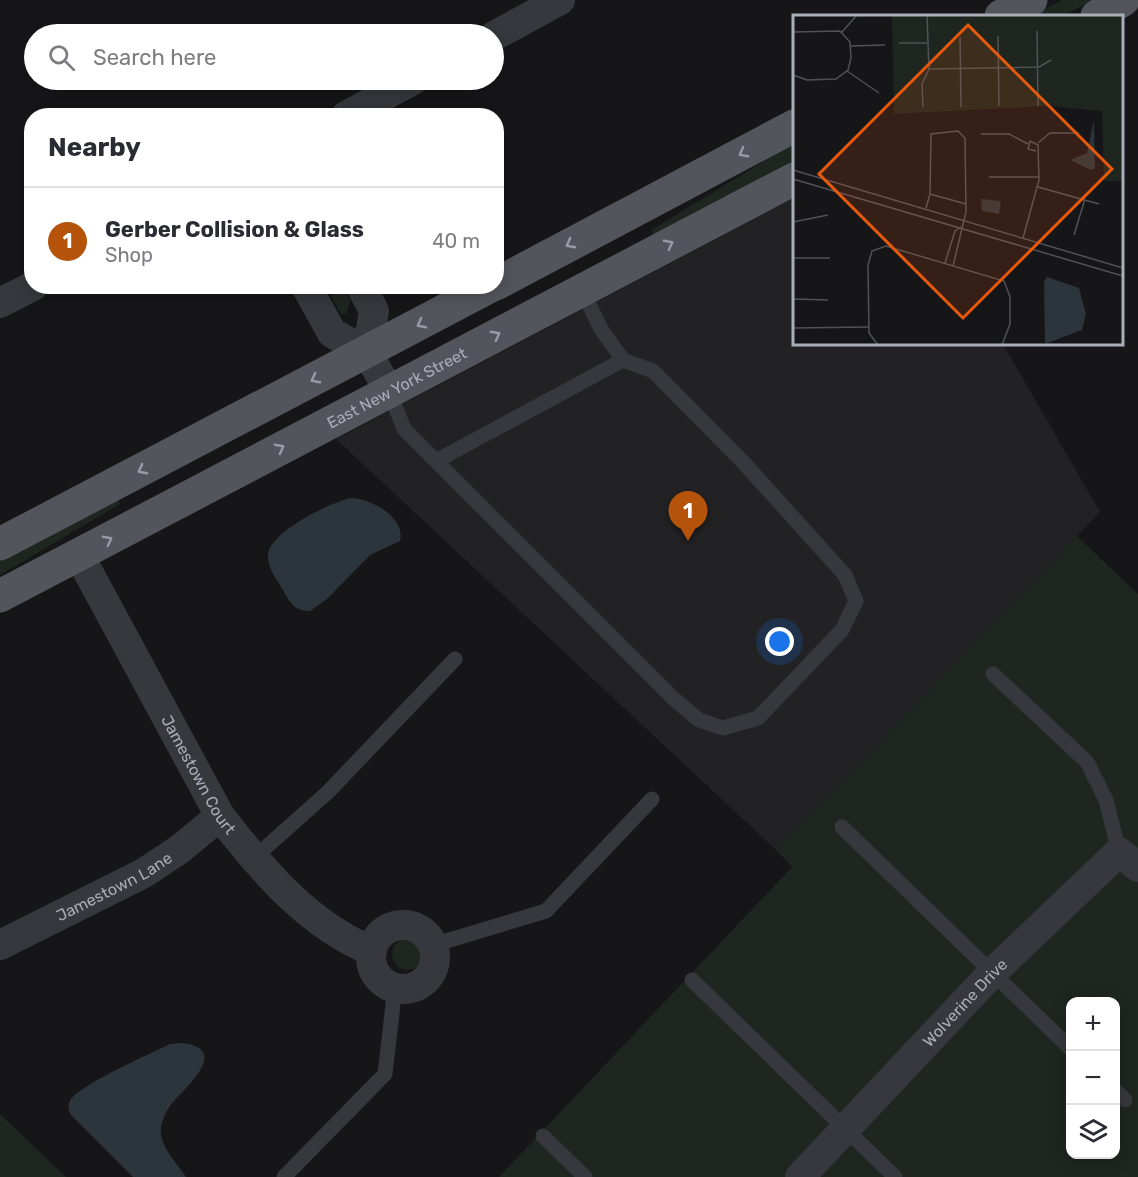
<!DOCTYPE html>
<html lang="en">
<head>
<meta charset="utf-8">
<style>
  body { margin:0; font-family:Rubik,sans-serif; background:#f7f7f7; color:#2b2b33 }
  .controls { position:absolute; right:18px; bottom:18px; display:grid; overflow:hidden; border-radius:12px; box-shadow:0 3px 15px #0003 }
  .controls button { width:54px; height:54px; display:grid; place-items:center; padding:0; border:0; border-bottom:2px solid #e1e1e2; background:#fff; color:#2b2b33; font:30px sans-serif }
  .you { position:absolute; left:780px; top:642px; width:21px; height:21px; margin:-15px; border:4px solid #fff; border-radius:50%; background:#1a73e8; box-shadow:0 0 0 9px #1a73e833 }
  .badge { display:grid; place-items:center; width:39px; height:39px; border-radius:50%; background:#b45309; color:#fff; font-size:20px; font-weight:700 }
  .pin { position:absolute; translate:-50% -50px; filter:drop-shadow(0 2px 3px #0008) }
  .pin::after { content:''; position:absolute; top:32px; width:21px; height:18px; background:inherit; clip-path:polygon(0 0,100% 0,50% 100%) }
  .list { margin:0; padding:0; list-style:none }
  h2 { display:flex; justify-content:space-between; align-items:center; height:78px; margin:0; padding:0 24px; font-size:26px }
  h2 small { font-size:20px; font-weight:400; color:#7c7c81 }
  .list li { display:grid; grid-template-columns:39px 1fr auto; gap:18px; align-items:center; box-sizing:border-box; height:108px; padding:0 24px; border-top:2px solid #e1e1e2 }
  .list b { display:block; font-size:22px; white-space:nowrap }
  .list p { margin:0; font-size:20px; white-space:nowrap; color:#7c7c81 }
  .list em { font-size:20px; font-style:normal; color:#7c7c81 }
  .icon { flex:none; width:33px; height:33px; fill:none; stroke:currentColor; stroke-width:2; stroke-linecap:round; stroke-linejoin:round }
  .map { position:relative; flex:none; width:1138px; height:1177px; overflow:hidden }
  .search { position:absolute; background:#fff; box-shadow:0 3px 15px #0003; left:24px; top:24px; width:480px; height:66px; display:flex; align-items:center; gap:15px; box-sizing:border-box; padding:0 21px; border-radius:33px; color:#7c7c81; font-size:22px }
  .panel { position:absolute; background:#fff; box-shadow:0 3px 15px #0003; left:24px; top:108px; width:480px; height:186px; border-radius:24px }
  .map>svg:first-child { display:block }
  .built { fill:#222225 }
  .green { fill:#1e261f; fill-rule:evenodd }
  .water { fill:#2c353c }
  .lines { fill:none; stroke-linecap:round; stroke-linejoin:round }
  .lane { stroke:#37383d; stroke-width:15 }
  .street { stroke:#37383d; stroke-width:30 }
  .primary { stroke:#53555c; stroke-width:33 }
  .oneway { stroke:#979ba6 }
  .labels { text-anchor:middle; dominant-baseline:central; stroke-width:5; stroke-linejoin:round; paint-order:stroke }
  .street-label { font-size:16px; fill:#a8adb8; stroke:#111113 }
  .inset-road { fill:none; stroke:#505258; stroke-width:1.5 }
  .view { fill:#e8590c; fill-opacity:0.15; stroke:#e8590c; stroke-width:3 }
  .inset-edge { fill:none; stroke:#a8adb8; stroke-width:3 }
</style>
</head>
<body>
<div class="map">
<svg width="1138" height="1177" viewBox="0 0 1138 1177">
  <rect width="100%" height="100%" fill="#161618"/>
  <polygon class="built" points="794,198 794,344 1003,344 1100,512 776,850 336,439"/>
  <g class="green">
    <polygon points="1062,0 1092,0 1064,16 1032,16"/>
    <polygon points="794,143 794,162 654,235 651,230"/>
    <polygon points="326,287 344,287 350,301 346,314 341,314"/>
    <polygon points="117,498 120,504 0,575 0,560"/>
    <path d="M1077,536L1138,594V1177H499L792,867L776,850ZM1070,1002H1116V1154H1070Z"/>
    <circle cx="408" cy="954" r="16"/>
    <polygon points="0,1114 66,1177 0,1177"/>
  </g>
  <g class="water">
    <path d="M350,498C370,498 406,517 400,541L370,555L327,599L310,611C295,611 290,603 283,590C277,580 268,569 268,557C266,533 330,503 350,498Z"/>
    <path d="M182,1043C234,1049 181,1091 170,1106C165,1113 162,1120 161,1128C159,1146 177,1163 186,1177H133L71,1115C69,1110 67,1107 70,1101C78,1085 150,1054 170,1044Z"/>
  </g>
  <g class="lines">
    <g class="lane">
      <polyline points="389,391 404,429 674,699 699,720 723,728 758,718 842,630 856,601 845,575 743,462 653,371 623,360"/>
      <polyline points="436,461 623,360 601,329 582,290"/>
      <polyline points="993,674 1087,762 1106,800 1119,852"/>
      <polyline points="842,827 1070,1048"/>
      <polyline points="254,858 328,792 455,659"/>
      <polyline points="433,945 546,911 652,799"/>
      <polyline points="692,980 895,1177"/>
      <polyline points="1116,1091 1125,1100"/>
      <polyline points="543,1136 585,1177"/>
      <polyline points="284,1177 385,1074 395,987"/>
    </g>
    <g class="street">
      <polyline points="494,36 560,0"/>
      <polyline points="346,116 413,80"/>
      <polyline points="306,286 332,333 367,352 389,391"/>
      <polyline points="361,286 374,311 367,352"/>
      <polyline points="0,303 33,286"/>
      <path id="s1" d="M79,555L220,816C262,870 308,925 372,951"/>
      <circle cx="403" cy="957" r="32"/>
      <path id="s2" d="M0,945L144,873L180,849L220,816"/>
      <path id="s3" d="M800,1177L993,972L1119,852L1138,867"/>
    </g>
    <g class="primary">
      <polyline points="1001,16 1031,0"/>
      <polyline points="1097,16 1123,0"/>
      <polyline points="496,284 794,126"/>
      <polyline points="0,544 491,286"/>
      <path id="s4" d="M0,596L794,179"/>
    </g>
  </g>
  <defs><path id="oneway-chevron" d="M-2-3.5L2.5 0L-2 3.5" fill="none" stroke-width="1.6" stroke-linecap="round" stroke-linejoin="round" transform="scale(1.5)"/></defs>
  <g class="oneway">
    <use href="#oneway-chevron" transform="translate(743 153) rotate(152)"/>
    <use href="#oneway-chevron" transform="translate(570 244) rotate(152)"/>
    <use href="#oneway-chevron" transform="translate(669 244) rotate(-28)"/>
    <use href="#oneway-chevron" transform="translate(421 324) rotate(152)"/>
    <use href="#oneway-chevron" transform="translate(496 335) rotate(-28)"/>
    <use href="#oneway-chevron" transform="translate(315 379) rotate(152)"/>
    <use href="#oneway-chevron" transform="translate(280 448) rotate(-28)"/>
    <use href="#oneway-chevron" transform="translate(142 470) rotate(152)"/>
    <use href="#oneway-chevron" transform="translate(108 540) rotate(-28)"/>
  </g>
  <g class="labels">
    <g class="street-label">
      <text stroke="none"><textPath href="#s4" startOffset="448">East New York Street</textPath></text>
      <text stroke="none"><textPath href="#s1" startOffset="250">Jamestown Court</textPath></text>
      <text stroke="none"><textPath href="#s2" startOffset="128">Jamestown Lane</textPath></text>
      <text stroke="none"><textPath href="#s3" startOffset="240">Wolverine Drive</textPath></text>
    </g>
  </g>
  <g transform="translate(793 15)">
    <rect width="330" height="330" fill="#161618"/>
    <path d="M99,0H330V166H311L309,96L255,91L101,99Z" fill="#1e261f"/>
    <path d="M301,105L302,153L298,155L277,145L294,138ZM188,184L208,186L206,199L189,196ZM254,262L286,273L293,299L289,315L252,329L251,267Z" fill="#2c353c"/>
    <path class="inset-road" d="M134,0L136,54L246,52L258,45M244,16L245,91M0,17L47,16L57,27L58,43L55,55L43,64L14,65L0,60M49,17L64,0M205,21L206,91M167,22L168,92M106,28H134M58,31L92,30M54,56L86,78M130,92L129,69L136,54M188,119H216L235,129M245,128L257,118H286M0,155L330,253M196,162H246M0,164L330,261M245,172L306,189M137,179L138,119L165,116L172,123L173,197L160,251M133,193L137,179L173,189M0,207L35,200M281,220L292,184M230,223L246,165L245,130L237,126L235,134L243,136M0,227V313M0,243H37M152,248L162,216L168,212M0,284L35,285M0,313L75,312M85,330L76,318L75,250L79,236L93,231L211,266L217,282V309L209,330"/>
    <path class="view" d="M175,10L319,154L170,303L26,159Z"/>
    <rect width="330" height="330" class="inset-edge"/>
  </g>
</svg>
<div class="controls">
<button>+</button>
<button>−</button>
<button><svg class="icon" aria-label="layers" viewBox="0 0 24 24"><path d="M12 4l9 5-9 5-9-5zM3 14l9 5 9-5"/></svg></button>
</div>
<div class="you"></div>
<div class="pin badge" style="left:688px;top:541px">1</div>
<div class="search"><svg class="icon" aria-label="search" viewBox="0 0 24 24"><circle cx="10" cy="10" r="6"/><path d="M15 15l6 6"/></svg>Search here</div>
<section class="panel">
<h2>Nearby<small></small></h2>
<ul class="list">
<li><span class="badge">1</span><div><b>Gerber Collision &amp; Glass</b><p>Shop</p></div><em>40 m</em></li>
</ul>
</section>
</div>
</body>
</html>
